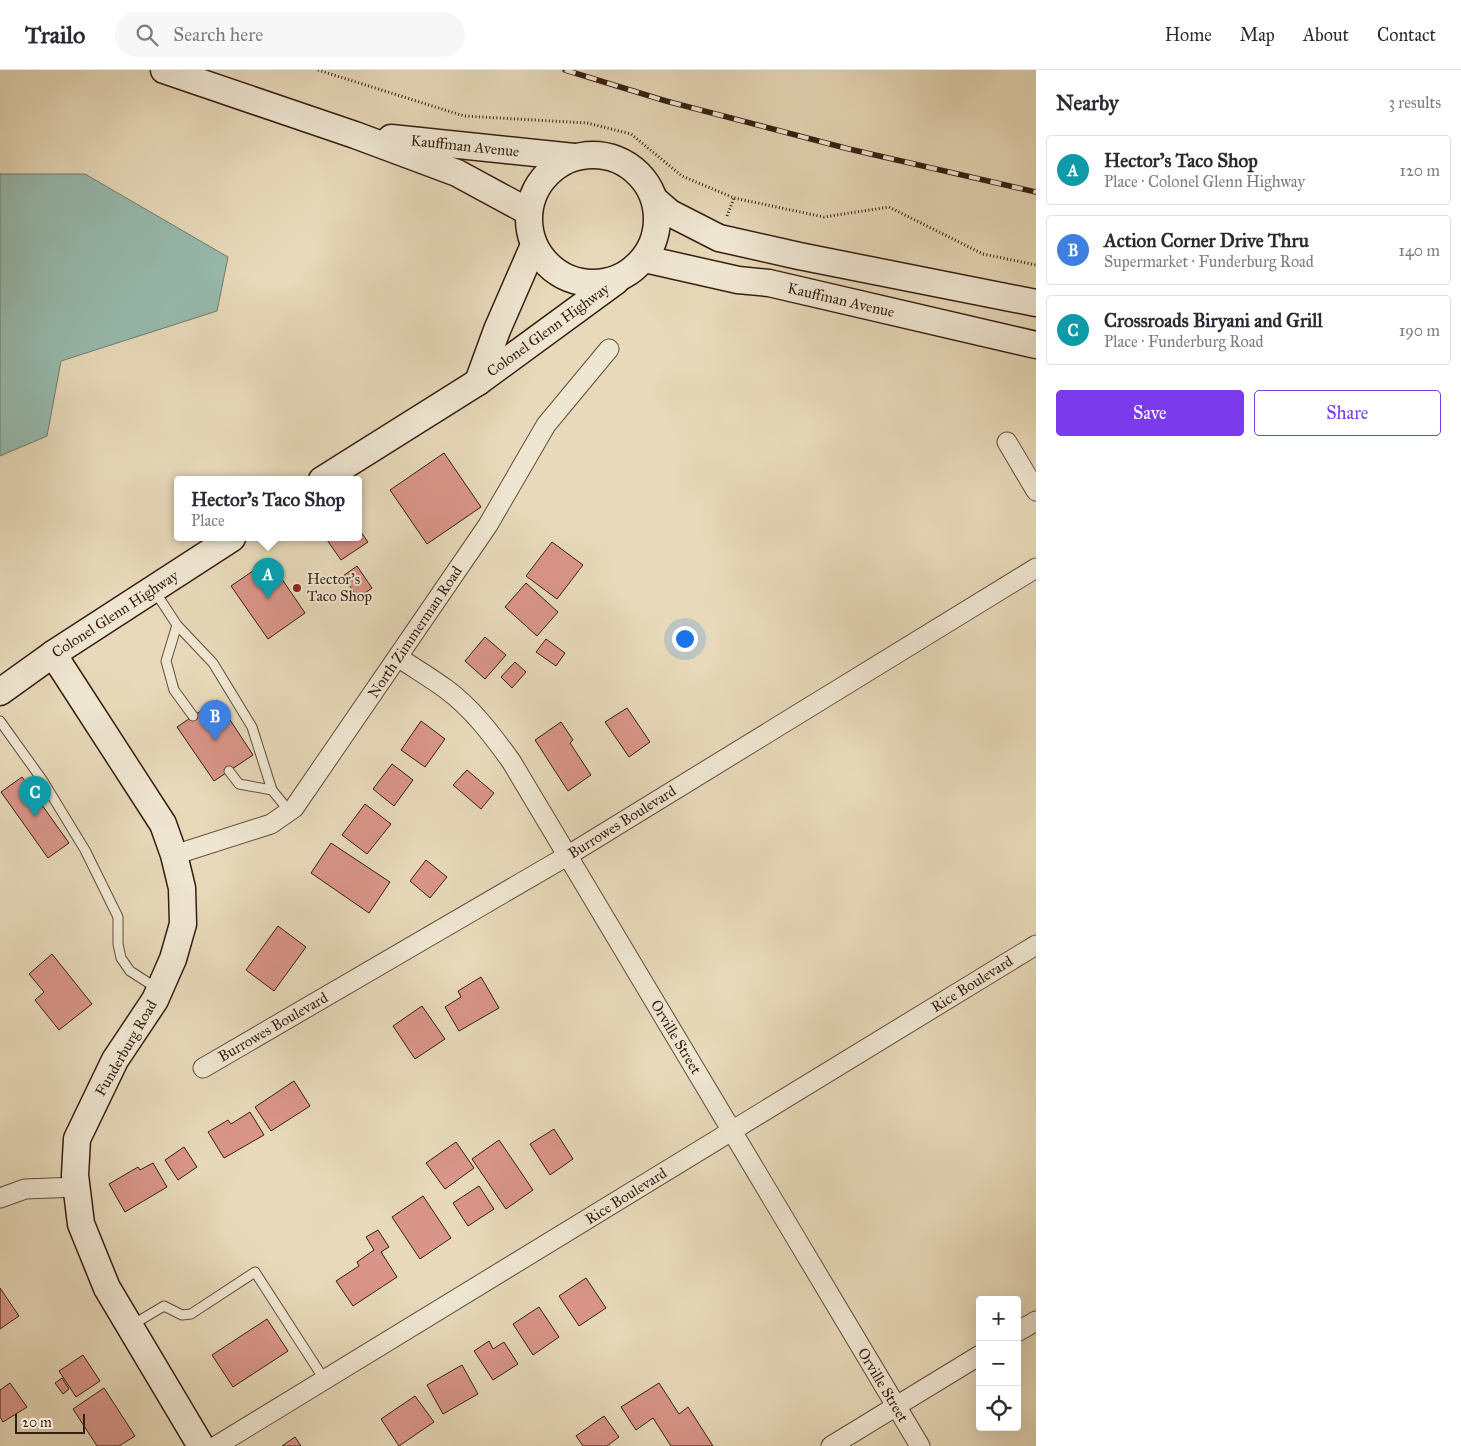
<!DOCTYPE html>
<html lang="en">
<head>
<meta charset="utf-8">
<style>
  body { margin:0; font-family:"IM FELL Great Primer",serif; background:#f7f7f7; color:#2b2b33 }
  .controls { position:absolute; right:15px; bottom:15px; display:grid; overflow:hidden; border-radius:5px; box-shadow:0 5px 20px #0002 }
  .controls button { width:45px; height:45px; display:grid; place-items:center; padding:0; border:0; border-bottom:1px solid #e1e1e2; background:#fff; color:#2b2b33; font:25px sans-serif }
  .scale { position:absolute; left:15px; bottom:12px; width:70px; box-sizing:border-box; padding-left:5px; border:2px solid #371e11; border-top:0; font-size:14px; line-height:18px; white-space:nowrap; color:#371e11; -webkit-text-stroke:4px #efe6d2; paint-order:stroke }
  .you { position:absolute; left:684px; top:568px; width:18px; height:18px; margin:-12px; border:4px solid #fff; border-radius:50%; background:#1a73e8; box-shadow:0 0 0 8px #1a73e833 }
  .badge { display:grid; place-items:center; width:32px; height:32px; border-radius:50%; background:#7c3aed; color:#fff; font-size:16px; font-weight:700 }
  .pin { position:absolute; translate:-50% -41px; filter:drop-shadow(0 1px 2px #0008) }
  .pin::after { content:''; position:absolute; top:26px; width:18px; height:15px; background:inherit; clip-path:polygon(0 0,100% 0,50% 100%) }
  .popup { position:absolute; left:174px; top:406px; width:188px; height:65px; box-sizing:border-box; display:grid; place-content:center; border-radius:5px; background:#fff; filter:drop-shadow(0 1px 4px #0005); font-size:16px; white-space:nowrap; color:#7c7c81 }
  .popup b { font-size:19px; color:#2b2b33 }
  .popup::after { content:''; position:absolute; left:50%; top:100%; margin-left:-10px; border:10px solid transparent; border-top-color:#fff }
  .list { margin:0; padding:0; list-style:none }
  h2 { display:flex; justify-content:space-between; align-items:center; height:65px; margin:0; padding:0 20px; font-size:21px }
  h2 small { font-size:16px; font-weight:400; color:#7c7c81 }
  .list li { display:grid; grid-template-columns:32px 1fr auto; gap:15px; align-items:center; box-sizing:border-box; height:70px; margin:0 10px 10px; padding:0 10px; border:1px solid #e1e1e2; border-radius:5px }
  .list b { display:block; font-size:19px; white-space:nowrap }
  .list p { margin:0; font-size:16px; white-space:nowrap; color:#7c7c81 }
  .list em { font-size:16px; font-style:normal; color:#7c7c81 }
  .actions { display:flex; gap:10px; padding:15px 20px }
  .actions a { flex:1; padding:11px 0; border:1px solid #7c3aed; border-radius:5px; text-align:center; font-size:18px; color:#7c3aed }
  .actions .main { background:#7c3aed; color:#fff }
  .icon { flex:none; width:28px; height:28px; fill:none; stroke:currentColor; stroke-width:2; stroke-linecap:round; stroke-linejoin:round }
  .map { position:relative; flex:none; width:1036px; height:1376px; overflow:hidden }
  header { display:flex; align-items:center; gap:30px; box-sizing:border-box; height:70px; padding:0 25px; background:#fff; border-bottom:1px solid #e1e1e2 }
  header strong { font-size:24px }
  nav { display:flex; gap:28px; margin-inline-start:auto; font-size:18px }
  .search { width:350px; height:45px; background:#f7f7f7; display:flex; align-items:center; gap:12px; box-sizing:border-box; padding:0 18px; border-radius:28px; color:#7c7c81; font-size:19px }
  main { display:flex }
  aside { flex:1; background:#fff }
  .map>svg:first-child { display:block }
  .water { fill:#97baae; stroke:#717c6f }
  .building { fill:#d99589; stroke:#371e11 }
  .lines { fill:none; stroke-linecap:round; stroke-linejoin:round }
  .lane-casing { stroke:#634d3b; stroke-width:11 }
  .street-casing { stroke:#634d3b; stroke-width:21 }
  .secondary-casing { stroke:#371e11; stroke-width:29 }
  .path { stroke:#371e11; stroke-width:3; stroke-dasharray:1 2.5; stroke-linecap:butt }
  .lane { stroke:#efe6d2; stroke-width:9 }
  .street { stroke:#efe6d2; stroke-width:19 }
  .secondary { stroke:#efe6d2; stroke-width:26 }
  .rail-casing { stroke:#371e11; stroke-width:5.5 }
  .rail { stroke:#efe6d2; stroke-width:4; stroke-dasharray:11; stroke-linecap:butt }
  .poi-dot { fill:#8f2418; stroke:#efe6d2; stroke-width:2 }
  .labels { text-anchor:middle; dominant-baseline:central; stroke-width:4; stroke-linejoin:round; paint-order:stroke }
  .street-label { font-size:15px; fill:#371e11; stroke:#efe6d2 }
  .poi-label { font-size:15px; fill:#371e11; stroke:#efe6d2; text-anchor:start }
</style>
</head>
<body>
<header>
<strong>Trailo</strong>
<div class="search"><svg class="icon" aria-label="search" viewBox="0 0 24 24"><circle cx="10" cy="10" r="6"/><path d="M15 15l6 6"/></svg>Search here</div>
<nav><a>Home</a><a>Map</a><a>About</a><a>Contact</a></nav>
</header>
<main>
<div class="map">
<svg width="1036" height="1376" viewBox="0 0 1036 1376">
  <rect width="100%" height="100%" fill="#e7d9b9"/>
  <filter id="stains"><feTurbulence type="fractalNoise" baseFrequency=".004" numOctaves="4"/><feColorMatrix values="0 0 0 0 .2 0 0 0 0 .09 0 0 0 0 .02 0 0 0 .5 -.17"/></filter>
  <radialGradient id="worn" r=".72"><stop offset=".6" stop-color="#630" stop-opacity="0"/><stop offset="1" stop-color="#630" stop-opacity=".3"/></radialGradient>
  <polygon class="water" points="0,104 85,104 228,187 217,241 61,291 47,366 0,386"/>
  <g class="building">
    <polygon points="444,383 481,437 427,474 390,420"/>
    <polygon points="358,458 368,472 341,490 327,470 331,468 358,468"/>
    <polygon points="552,472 583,495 557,529 526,506"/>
    <polygon points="269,490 305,543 268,569 231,516"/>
    <polygon points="357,496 372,518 358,528 343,506"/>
    <polygon points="526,513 558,542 537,566 505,537"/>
    <polygon points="485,567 506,585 485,609 465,591"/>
    <polygon points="546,569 565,583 556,596 536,582"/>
    <polygon points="515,592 526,602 512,618 501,607"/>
    <polygon points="217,630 253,685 214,711 177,657"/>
    <polygon points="627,638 650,672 629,687 605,652"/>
    <polygon points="421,651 445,669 425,697 401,680"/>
    <polygon points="561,652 573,670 570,673 591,705 568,721 535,670"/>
    <polygon points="392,694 413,710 394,736 373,719"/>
    <polygon points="467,700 494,723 481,739 453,715"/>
    <polygon points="22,707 69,773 48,788 1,722"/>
    <polygon points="365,734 391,754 367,784 342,765"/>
    <polygon points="331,773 390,812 369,843 311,803"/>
    <polygon points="426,790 447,807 430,828 410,811"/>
    <polygon points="278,856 306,877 274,921 246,900"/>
    <polygon points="52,884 92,934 59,960 35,930 44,922 29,904"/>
    <polygon points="481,907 499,938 459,961 445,937 461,927 458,921"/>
    <polygon points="422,936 445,969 415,989 393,956"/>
    <polygon points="294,1011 310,1036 271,1061 255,1037"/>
    <polygon points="250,1042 264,1065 224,1088 208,1062 228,1050 231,1054"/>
    <polygon points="554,1059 573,1089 550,1105 530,1074"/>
    <polygon points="499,1070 533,1120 506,1139 472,1089"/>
    <polygon points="456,1072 474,1098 445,1119 426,1093"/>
    <polygon points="184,1077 197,1097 178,1110 165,1090"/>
    <polygon points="153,1093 167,1117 125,1142 109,1114 138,1097 140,1100"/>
    <polygon points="479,1116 494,1139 468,1156 453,1133"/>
    <polygon points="423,1126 451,1168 420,1189 392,1147"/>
    <polygon points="378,1160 389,1177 381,1182 397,1207 353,1236 336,1211 359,1196 357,1192 374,1180 366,1167"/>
    <polygon points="586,1208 606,1238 579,1256 559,1226"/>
    <polygon points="0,1218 19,1246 0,1259"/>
    <polygon points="539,1237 559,1267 533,1285 513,1254"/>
    <polygon points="267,1249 288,1281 233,1317 212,1285"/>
    <polygon points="489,1271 493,1279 504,1272 518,1294 493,1310 474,1281"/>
    <polygon points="83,1285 100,1311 76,1327 59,1301"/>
    <polygon points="462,1295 478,1324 443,1344 427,1315"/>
    <polygon points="62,1308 69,1319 63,1324 55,1313"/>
    <polygon points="10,1313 27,1337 3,1352 0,1347 0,1320"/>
    <polygon points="659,1313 679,1344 688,1337 713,1376 671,1376 653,1348 636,1360 621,1337"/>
    <polygon points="104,1318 135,1366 119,1376 97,1376 73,1339"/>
    <polygon points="415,1326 434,1352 399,1376 381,1349"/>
    <polygon points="604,1346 619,1367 607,1376 583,1376 576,1366"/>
    <polygon points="295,1367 301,1376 282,1376"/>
  </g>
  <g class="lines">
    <g class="lane-casing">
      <g id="lane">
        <polyline points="154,520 177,555 213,593 252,657 272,720 289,741"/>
        <polyline points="177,555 166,591 174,620 193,646"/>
        <polyline points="0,651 43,711 85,780 118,847 118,874 121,888 130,901 158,919"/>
        <polyline points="229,701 239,714 272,720"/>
        <polyline points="132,1255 164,1236 182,1245 191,1244 255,1202 324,1309"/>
      </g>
    </g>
    <g class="street-casing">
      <g id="street">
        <polyline points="1007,372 1036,421"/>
        <path d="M398,587C414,598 431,608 446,619C473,639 492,665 511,691L920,1376"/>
        <polyline points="174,785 271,754 294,738 488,455 546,355 609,279"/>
        <polyline points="203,998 567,786 1036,498"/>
        <polyline points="0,1128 25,1119 77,1117"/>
        <polyline points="1017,1262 1036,1251"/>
        <polyline points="216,1376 1036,875"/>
        <polyline points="831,1376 980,1285"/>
      </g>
    </g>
    <g class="secondary-casing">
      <g id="secondary">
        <polyline points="164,0 355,65 457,103 529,142"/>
        <polyline points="391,68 574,87"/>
        <circle cx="593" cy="149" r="64"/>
        <polyline points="655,130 670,143 719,168 799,186 1036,233"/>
        <polyline points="645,189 738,210 769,213 1036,275"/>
        <polyline points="478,312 497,260 534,175"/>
        <polyline points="322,410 478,312 616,211"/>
        <polyline points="53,584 163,754 174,785 182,818 183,854 173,889 155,930 115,990 77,1069 75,1105 81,1154 107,1218 201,1376"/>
        <polyline points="0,622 53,584 232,468"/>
      </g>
    </g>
    <g class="path">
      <polyline points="318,0 464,46 587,53 631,64 682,106 734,128 824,147 889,137 983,184 1036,195"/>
      <polyline points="727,146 734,128"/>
    </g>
    <use href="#lane" class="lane"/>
    <use href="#street" class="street"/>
    <use href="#secondary" class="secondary"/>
    <g class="rail-casing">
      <polyline id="rail" points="565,0 666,31 849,79 1036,122"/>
    </g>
    <use href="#rail" class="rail"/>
  </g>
  <circle class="poi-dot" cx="297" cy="518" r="5"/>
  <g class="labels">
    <g class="street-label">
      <text transform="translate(465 76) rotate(6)">Kauffman Avenue</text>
      <text transform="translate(841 230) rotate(13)">Kauffman Avenue</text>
      <text transform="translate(548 260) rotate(-36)">Colonel Glenn Highway</text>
      <text transform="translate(115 544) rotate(-33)">Colonel Glenn Highway</text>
      <text transform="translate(415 562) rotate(-56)">North Zimmerman Road</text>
      <text transform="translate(622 752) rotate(-32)">Burrowes Boulevard</text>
      <text transform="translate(972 914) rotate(-32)">Rice Boulevard</text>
      <text transform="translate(273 957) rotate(-30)">Burrowes Boulevard</text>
      <text transform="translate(676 967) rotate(59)">Orville Street</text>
      <text transform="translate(126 978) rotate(-60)">Funderburg Road</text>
      <text transform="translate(626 1126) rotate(-32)">Rice Boulevard</text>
      <text transform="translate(883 1315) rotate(59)">Orville Street</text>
    </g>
    <g class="poi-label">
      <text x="307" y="509">Hector’s<tspan x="307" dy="17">Taco Shop</tspan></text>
    </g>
  </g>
  <rect width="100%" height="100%" filter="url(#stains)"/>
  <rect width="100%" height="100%" fill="url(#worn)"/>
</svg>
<div class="controls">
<button>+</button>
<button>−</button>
<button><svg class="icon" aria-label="locate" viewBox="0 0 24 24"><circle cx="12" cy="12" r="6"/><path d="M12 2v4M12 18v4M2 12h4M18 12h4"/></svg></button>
</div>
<div class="scale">20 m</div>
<div class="you"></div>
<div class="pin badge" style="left:268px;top:529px;background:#0f9aa8">A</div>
<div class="popup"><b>Hector's Taco Shop</b>Place</div>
<div class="pin badge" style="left:215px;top:671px;background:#3f7fe0">B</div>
<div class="pin badge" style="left:35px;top:747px;background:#0f9aa8">C</div>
</div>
<aside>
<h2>Nearby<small>3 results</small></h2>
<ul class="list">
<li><span class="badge" style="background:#0f9aa8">A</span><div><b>Hector's Taco Shop</b><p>Place · Colonel Glenn Highway</p></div><em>120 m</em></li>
<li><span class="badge" style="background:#3f7fe0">B</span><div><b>Action Corner Drive Thru</b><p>Supermarket · Funderburg Road</p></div><em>140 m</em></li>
<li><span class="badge" style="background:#0f9aa8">C</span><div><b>Crossroads Biryani and Grill</b><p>Place · Funderburg Road</p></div><em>190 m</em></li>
</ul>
<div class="actions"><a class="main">Save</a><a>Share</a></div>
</aside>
</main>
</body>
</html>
